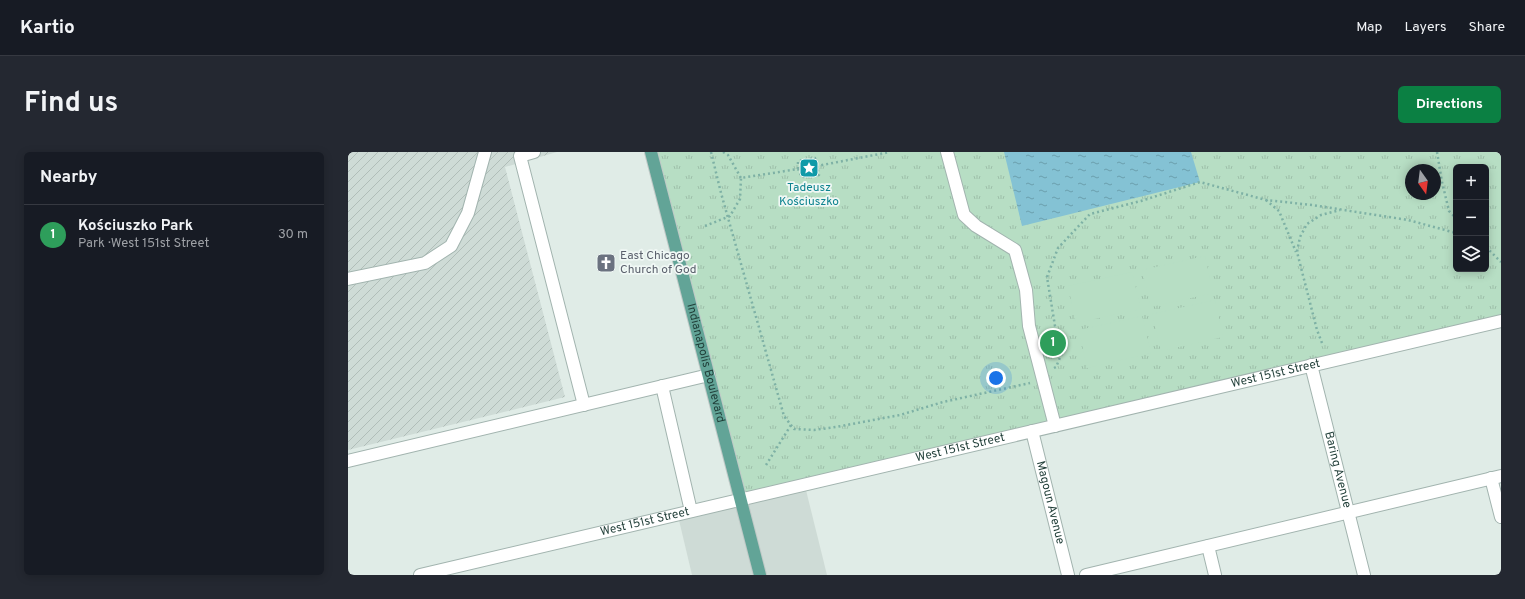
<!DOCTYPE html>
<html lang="en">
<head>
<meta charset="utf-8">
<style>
  body { margin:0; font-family:Overpass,sans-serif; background:#242831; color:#f1f3f6 }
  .controls { position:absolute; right:12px; top:12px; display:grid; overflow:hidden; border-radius:6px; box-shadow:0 2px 10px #0003 }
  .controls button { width:36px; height:36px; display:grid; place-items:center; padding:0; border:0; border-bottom:1px solid #363941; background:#171b24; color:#f1f3f6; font:20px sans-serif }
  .compass { position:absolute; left:1057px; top:12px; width:36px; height:36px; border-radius:50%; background:#171b24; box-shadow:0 2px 10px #0003; rotate:166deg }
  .you { position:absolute; left:648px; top:226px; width:14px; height:14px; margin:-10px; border:3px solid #fff; border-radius:50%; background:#1a73e8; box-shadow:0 0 0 6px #1a73e833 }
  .badge { display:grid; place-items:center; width:26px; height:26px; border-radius:50%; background:#0b8043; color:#fff; font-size:13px; font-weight:700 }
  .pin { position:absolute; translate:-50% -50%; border:2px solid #fff; box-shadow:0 1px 4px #0006 }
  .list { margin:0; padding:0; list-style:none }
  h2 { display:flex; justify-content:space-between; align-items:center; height:52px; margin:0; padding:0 16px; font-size:17px }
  h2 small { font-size:13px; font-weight:400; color:#9ea1a6 }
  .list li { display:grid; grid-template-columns:26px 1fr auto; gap:12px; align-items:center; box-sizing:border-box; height:60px; padding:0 16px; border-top:1px solid #363941 }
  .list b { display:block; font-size:15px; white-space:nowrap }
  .list p { margin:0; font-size:13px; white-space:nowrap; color:#9ea1a6 }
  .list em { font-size:13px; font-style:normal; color:#9ea1a6 }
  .icon { flex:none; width:22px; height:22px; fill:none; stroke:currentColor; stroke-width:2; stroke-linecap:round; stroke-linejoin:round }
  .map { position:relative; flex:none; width:1153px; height:423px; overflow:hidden; border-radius:6px }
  header { display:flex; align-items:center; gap:24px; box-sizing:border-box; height:56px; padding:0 20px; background:#171b24; border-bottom:1px solid #363941 }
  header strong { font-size:19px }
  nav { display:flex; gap:22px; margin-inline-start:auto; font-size:14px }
  .intro { display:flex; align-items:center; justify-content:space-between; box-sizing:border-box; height:96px; padding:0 24px }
  h1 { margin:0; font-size:28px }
  .button { padding:10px 18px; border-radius:6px; background:#0b8043; color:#fff; font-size:14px; font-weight:700 }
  main { display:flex; gap:24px; padding:0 24px }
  aside { flex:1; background:#171b24; border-radius:6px; box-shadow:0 2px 10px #0003 }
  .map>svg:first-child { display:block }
  .built { fill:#cedbd6 }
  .industrial { fill:url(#industrial-furrows) }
  .park { fill:url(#park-tufts); fill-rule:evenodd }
  .garden { fill:#b7dec4 }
  .water { fill:url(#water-ripples) }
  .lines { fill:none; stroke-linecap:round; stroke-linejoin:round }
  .minor-casing { stroke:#a2b4af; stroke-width:14 }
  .major-casing { stroke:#c0c9c7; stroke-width:14 }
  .path { stroke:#7eb1a5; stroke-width:2.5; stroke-dasharray:2 3; stroke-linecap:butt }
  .minor { stroke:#fff; stroke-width:12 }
  .major { stroke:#62a497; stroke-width:12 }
  .labels { text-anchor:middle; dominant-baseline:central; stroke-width:3.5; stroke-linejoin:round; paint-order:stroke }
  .culture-label { font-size:12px; fill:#0d838f; stroke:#f0f8f5 }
  .worship-label { font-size:12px; fill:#5b616d; stroke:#f0f8f5; text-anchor:start }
  .street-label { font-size:12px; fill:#1f3d37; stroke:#f0f8f5 }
</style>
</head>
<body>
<header>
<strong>Kartio</strong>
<nav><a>Map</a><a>Layers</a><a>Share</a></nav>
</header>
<div class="intro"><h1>Find us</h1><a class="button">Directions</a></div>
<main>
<aside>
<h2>Nearby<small></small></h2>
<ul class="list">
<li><span class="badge" style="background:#2e9e5b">1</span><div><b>Kościuszko Park</b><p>Park · West 151st Street</p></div><em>30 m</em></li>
</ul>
</aside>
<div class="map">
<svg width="1153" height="423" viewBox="0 0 1153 423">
  <defs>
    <pattern id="industrial-furrows" width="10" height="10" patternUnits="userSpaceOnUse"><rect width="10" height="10" fill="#cedbd6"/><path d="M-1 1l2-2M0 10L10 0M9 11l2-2" fill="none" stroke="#b0bdb8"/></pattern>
    <pattern id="park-tufts" width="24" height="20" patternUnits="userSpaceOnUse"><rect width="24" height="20" fill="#b7dec4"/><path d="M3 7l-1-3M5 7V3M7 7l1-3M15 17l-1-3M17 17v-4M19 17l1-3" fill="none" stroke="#9dbfa9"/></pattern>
    <pattern id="water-ripples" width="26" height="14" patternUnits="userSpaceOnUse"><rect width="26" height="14" fill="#84c2d4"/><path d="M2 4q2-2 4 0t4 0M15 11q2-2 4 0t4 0" fill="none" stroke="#6b9fad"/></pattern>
  </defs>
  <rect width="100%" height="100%" fill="#e0ece7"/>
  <g class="built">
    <polygon points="457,334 479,423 413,423 394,349"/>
    <polygon points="391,350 410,423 344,423 330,364"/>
  </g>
  <polygon class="industrial" points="0,0 209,0 157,15 217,245 0,298"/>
  <path class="park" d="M303,0H1153V169L393,347ZM1108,15H1138V117H1108ZM1063,18H1087V42H1063Z"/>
  <g class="garden">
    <polygon points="857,104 865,141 803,155 794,118"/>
    <polygon points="784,120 793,157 728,171 720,134"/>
    <polygon points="867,148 875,185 813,199 804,162"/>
    <polygon points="794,164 803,201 739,216 731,178"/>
  </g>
  <polygon class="water" points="656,0 843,0 852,30 674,74"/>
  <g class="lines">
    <g class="minor-casing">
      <g id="minor">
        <polyline points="186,0 172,4 236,253"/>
        <polyline points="599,0 616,63 628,74 667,98 678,138 681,174 707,274"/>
        <polyline points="0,127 77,111 103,94 120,61 137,0"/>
        <path id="s1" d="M963,213L1016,423"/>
        <polyline points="314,234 343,359"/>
        <path id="s2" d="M684,279L720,423"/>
        <polyline points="0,309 361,223"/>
        <polyline points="1143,326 1153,365"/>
        <polyline points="860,394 867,423"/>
        <path id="s3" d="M72,423L1153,169"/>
        <polyline points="738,423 1153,324"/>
      </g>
    </g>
    <g class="major-casing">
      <g id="major">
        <path id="s4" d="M303,0L412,423"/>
      </g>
    </g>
    <g class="path">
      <polyline points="363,0 373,41 436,264 446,277 466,278 488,275 552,263 595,250 682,231"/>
      <polyline points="375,0 380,3 393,26"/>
      <polyline points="1089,0 1094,30 1101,59 1108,66"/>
      <polyline points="450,17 450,9 467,6 469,14"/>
      <polyline points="918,48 931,59 948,100"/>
      <polyline points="357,74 382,64 392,47 393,26 450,17 454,25 471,23 469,14 542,0"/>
      <polyline points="1138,95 1153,110"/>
      <polyline points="974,191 969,178 949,100 952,85 959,72 973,63 992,58"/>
      <polyline points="706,216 708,215 714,201 707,174 699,125 710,96 742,62 793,49 852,30 918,48 964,53 1060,68 1108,81"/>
      <polyline points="418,313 443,273"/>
    </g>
    <use href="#minor" class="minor"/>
    <use href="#major" class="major"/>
  </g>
  <defs>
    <g id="sight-square" transform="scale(1)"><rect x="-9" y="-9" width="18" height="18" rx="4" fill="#0f9aa8" stroke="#f0f8f5"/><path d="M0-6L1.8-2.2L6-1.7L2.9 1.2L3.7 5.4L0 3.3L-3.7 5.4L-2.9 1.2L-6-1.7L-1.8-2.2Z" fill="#fff"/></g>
    <g id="church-square" transform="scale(1)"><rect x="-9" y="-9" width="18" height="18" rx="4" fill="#6b7280" stroke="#f0f8f5"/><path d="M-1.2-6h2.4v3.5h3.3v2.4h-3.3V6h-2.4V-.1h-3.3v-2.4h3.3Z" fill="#fff"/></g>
  </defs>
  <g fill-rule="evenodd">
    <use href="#sight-square" x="461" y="16"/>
    <use href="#church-square" x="258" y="111"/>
  </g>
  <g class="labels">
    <g class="culture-label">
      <text x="461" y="36">Tadeusz<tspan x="461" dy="14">Kościuszko</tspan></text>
    </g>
    <g class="worship-label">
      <text x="272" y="104">East Chicago<tspan x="272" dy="14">Church of God</tspan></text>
    </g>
    <g class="street-label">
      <text stroke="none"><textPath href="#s4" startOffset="218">Indianapolis Boulevard</textPath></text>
      <text stroke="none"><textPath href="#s3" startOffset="879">West 151st Street</textPath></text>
      <text stroke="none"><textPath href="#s3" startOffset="555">West 151st Street</textPath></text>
      <text stroke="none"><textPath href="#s1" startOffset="108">Baring Avenue</textPath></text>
      <text stroke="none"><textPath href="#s2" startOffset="74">Magoun Avenue</textPath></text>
      <text stroke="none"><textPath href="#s3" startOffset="231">West 151st Street</textPath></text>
    </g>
  </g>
</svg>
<div class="controls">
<button>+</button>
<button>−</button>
<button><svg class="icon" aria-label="layers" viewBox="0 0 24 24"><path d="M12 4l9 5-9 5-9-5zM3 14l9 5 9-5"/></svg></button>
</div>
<svg class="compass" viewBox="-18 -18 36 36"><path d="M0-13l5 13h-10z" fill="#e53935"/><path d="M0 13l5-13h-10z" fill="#9ea1a6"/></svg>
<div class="you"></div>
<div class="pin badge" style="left:705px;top:191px;background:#2e9e5b">1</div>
</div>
</main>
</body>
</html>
